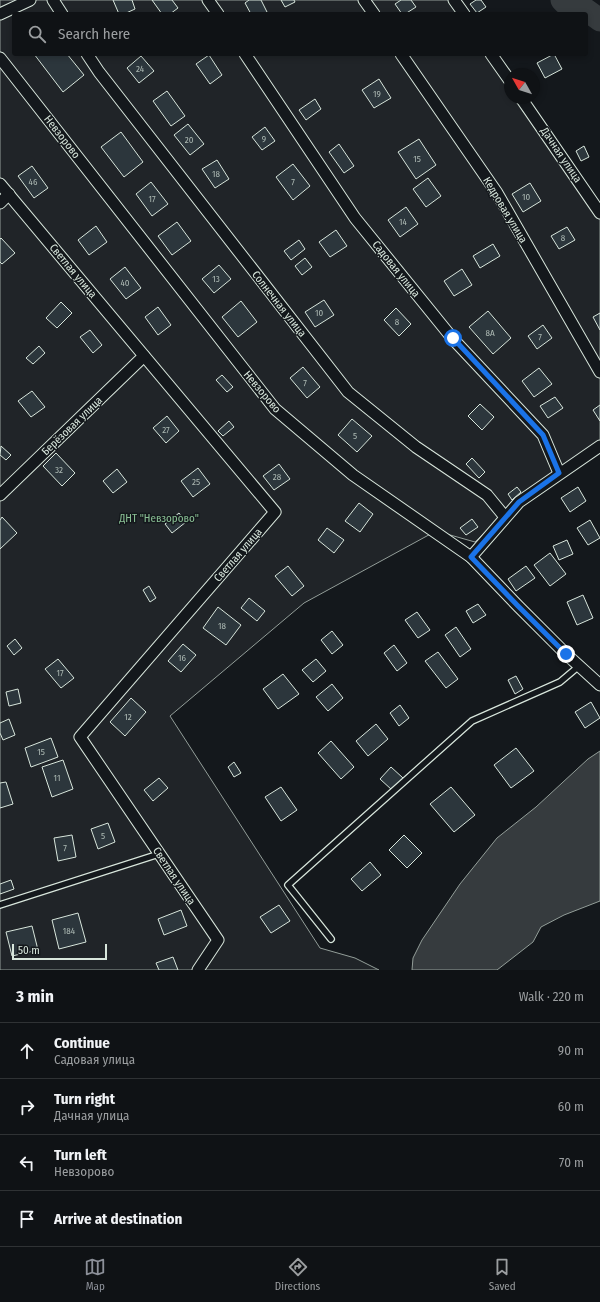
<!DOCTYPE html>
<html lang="en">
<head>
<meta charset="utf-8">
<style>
  body { margin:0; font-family:"Fira Sans Condensed",sans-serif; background:#1d2022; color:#f1f3f6 }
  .compass { position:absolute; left:504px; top:68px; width:36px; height:36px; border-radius:50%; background:#0f1215; box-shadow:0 2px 6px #0003; rotate:309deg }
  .scale { position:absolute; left:12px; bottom:10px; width:95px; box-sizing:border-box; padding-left:4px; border:2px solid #d8e6dc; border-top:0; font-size:11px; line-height:14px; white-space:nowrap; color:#d8e6dc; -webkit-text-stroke:3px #14181c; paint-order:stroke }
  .stop { position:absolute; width:12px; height:12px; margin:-9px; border:3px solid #1a73e8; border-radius:50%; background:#fff }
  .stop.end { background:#1a73e8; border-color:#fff; box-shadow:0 1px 4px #0008 }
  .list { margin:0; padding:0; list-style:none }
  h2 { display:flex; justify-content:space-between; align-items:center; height:52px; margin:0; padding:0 16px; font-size:17px }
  h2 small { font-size:13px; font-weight:400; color:#9b9ea0 }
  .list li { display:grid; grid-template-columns:26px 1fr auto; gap:12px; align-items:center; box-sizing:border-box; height:56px; padding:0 16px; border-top:1px solid #2f3234 }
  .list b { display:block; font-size:15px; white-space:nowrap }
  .list p { margin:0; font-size:13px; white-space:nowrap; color:#9b9ea0 }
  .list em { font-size:13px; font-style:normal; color:#9b9ea0 }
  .icon { flex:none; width:22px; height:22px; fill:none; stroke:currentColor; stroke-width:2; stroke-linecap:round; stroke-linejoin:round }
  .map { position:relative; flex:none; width:600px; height:970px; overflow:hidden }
  .search { position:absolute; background:#0f1215; box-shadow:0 2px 6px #0003; left:12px; right:12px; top:12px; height:44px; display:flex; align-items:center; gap:10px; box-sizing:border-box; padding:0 14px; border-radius:4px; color:#9b9ea0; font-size:15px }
  .sheet { height:276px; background:#0f1215 }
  nav { display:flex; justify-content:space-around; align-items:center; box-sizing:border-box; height:56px; border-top:1px solid #2f3234; background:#0f1215; font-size:11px; color:#9b9ea0 }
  nav a { display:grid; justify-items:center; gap:2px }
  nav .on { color:#8c9099 }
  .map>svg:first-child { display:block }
  .green { fill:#202428; stroke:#939e99 }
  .water { fill:#363b3e; stroke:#939e99 }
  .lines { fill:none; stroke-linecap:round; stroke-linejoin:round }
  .river { stroke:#363b3e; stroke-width:23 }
  .building { fill:#2c363c; stroke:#d8e6dc }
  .lane-casing { stroke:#d8e6dc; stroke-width:8 }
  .street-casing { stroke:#d8e6dc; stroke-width:13 }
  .lane { stroke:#14181c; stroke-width:5.5 }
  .street { stroke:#14181c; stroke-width:11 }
  .route { stroke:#1a73e8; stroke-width:5 }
  .labels { text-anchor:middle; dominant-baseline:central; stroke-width:3; stroke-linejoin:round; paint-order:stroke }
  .number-label { font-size:9px; fill:#adbab4 }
  .street-label { font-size:11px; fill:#d8e6dc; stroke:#14181c }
  .park-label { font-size:11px; fill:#8ac095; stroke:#14181c }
</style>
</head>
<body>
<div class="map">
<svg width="600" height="970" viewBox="0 0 600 970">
  <rect width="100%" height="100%" fill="#14181c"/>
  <polygon class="green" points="0,0 460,0 469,14 14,14 14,54 496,54 510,74 510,98 526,98 600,208 600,453 526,492 475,542 436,531 304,603 170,716 320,948 355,958 379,970 0,970"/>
  <polygon class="water" points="600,751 600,901 564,915 541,927 533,942 497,970 412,970 413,958 422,940 460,884 497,838 536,807 588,759"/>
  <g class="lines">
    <polyline class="river" points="562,0 565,3 582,7 600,20"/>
  </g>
  <g class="building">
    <polygon points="113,0 132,0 135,9 124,14 119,14"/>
    <polygon points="152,0 172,0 178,8 170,14 162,14"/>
    <polygon points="249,0 261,0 267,12 263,14 251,14 245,3"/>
    <polygon points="281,0 294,0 295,2 285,7"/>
    <polygon points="401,0 411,0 416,7 405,14 402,14 395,4"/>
    <polygon points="476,0 481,0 486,7 477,13 470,4"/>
    <polygon points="34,54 67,54 84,75 63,92"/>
    <polygon points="554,54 562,69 545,78 537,63"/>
    <polygon points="209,55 222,75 210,84 196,64"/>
    <polygon points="141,56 154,71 139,83 127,68"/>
    <polygon points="379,79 391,98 374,108 362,90"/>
    <polygon points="167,91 185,116 171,126 153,101"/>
    <polygon points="315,99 321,109 306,120 299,110"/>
    <polygon points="188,124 204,144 190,155 174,135"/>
    <polygon points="265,127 275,141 262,150 252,137"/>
    <polygon points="121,132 143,162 124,177 101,147"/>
    <polygon points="419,139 436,165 416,179 398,152"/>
    <polygon points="339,144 354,166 344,173 329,152"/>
    <polygon points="584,146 589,157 581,161 576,151"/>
    <polygon points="217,160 229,179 215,188 202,169"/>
    <polygon points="293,164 310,186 293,200 276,177"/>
    <polygon points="32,166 48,188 34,198 18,176"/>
    <polygon points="428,178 441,196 426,207 413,189"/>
    <polygon points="151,182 168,204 152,216 136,194"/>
    <polygon points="530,183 541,201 523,212 512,194"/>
    <polygon points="406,207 418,224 400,237 388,220"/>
    <polygon points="177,222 191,241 172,255 158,236"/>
    <polygon points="96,226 107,242 89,255 78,240"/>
    <polygon points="567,227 575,240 559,249 551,236"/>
    <polygon points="336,230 347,246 330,257 319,242"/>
    <polygon points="1,238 15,253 2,264 0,262 0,239"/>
    <polygon points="299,240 305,249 291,260 284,251"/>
    <polygon points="493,244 500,256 480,268 473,256"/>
    <polygon points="305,258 312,267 302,275 295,266"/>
    <polygon points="219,265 231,279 214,293 202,279"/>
    <polygon points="125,267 141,288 126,299 110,279"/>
    <polygon points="462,269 472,285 454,296 444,281"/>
    <polygon points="324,300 334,315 315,327 305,312"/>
    <polygon points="241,301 257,322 238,337 222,317"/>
    <polygon points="61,302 72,313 57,328 46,318"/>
    <polygon points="158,307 171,325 158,335 145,317"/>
    <polygon points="396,308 411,324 399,336 384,320"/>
    <polygon points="488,311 511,338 493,354 469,327"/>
    <polygon points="600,313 600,330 593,317"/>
    <polygon points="543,325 552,338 537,349 528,336"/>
    <polygon points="90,330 102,345 93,353 80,337"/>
    <polygon points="39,346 45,353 33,364 26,358"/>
    <polygon points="303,367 320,387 307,398 290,378"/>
    <polygon points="539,368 552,384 534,397 522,381"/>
    <polygon points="222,375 233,387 227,392 216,380"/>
    <polygon points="32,391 45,407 31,417 18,401"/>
    <polygon points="555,397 563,408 548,418 540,406"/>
    <polygon points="480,404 494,417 482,430 468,416"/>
    <polygon points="600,405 600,421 593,410"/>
    <polygon points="167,416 179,431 166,443 153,428"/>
    <polygon points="352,419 372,436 357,452 338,435"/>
    <polygon points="229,421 234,427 223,436 218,431"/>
    <polygon points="1,446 11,455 6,460 0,455"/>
    <polygon points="56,453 75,473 62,486 43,466"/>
    <polygon points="472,458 485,472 479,478 466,464"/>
    <polygon points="279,464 290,479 274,490 263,476"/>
    <polygon points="198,468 210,484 193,497 181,481"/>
    <polygon points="117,469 127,482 113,493 103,481"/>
    <polygon points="517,487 521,492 512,500 508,494"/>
    <polygon points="578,487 586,501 570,512 561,498"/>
    <polygon points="359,503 373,514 360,532 345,521"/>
    <polygon points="179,513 186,522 172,533 165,524"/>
    <polygon points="2,517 17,533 0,549 0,520"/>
    <polygon points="472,519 478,527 466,535 460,528"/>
    <polygon points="590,520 600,538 588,545 577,528"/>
    <polygon points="327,528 344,540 334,553 318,540"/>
    <polygon points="567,540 573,554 559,560 553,546"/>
    <polygon points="550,553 566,574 550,586 534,565"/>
    <polygon points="288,566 304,586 292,596 275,576"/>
    <polygon points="526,566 535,578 516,591 508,579"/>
    <polygon points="149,586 156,598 150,602 143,590"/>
    <polygon points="583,595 593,618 577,625 567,602"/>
    <polygon points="249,598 265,611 257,621 241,608"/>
    <polygon points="478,604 486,615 473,623 466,611"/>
    <polygon points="218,607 241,625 226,645 203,628"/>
    <polygon points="417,612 430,630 418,638 405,620"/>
    <polygon points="456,627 471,649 460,657 445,635"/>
    <polygon points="332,631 343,645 332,654 321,640"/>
    <polygon points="15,639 22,648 14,655 7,646"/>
    <polygon points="183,644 196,655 181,672 168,661"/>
    <polygon points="394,645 407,663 397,671 384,653"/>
    <polygon points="438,652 458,679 446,688 425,661"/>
    <polygon points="58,659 74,678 61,688 45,669"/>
    <polygon points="316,659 326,671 313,682 302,670"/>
    <polygon points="283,674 299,694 278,709 263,689"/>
    <polygon points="516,676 523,689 515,694 508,680"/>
    <polygon points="332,684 343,698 328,711 316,697"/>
    <polygon points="18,689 21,703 9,706 6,692"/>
    <polygon points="131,698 146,712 125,736 110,722"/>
    <polygon points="591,702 600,718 585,728 575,712"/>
    <polygon points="400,705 409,718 399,726 390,713"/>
    <polygon points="9,719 15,735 3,740 0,733 0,723"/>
    <polygon points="376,724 388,739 368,756 356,741"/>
    <polygon points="51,738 58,757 31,767 25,748"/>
    <polygon points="331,741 354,767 341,779 318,753"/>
    <polygon points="516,748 534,771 511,788 494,765"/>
    <polygon points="63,760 73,789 52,797 42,767"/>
    <polygon points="234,762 241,773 234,777 228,767"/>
    <polygon points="391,767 403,778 392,790 380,779"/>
    <polygon points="159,778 168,788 153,801 144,790"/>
    <polygon points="6,782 13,804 0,808 0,783"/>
    <polygon points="281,787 297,810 281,821 265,797"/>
    <polygon points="451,787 475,815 454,832 430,804"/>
    <polygon points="108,823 115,842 98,849 91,829"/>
    <polygon points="72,835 76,857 58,861 54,838"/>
    <polygon points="404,835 422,853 407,868 389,850"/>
    <polygon points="370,862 381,875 362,891 351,879"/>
    <polygon points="11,880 14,889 0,894 0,884"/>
    <polygon points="279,905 290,921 271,933 260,917"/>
    <polygon points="181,910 187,926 164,935 158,919"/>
    <polygon points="78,913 86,942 59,949 52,920"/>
    <polygon points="32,926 38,950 12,956 6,932"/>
    <polygon points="173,957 178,970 159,970 156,963"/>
  </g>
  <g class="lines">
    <g class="lane-casing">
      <g id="lane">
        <polyline points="0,905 159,854"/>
        <polyline points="331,939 288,885 472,721 560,682 579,666"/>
      </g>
    </g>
    <g class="street-casing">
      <g id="street">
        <polyline points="53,0 62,14"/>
        <polyline points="208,0 218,14"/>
        <polyline points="364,0 374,14"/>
        <polyline points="454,0 464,14"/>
        <polyline points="0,14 30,0"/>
        <polyline points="87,54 99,72 348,392 416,447 487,495 505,517"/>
        <polyline points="245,54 355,218 453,339 543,435 559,473"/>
        <polyline points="401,54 497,193 600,372"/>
        <polyline points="491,54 510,81"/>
        <polyline points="0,58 275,409 353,475 471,557 518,606 566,654 600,685"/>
        <polyline points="521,98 600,213"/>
        <polyline points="0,184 275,512 80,737 218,940 198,970"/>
        <polyline points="0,203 9,194"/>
        <polyline points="0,495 144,356"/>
        <polyline points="471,557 519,502 600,446"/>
      </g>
    </g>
    <use href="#lane" class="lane"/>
    <use href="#street" class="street"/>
  </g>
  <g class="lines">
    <polyline class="route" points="453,338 543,435 559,473 519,502 471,557 518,606 566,654"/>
  </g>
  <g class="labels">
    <g class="number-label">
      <text x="140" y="69">24</text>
      <text x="377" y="94">19</text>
      <text x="264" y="139">9</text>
      <text x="189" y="140">20</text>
      <text x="417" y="159">15</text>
      <text x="216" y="174">18</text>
      <text x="33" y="182">46</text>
      <text x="293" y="182">7</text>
      <text x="526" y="197">10</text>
      <text x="152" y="199">17</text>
      <text x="403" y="222">14</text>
      <text x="563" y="238">8</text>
      <text x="216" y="279">13</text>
      <text x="125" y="283">40</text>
      <text x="319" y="313">10</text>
      <text x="397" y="322">8</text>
      <text x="490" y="333">8А</text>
      <text x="540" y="337">7</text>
      <text x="305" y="383">7</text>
      <text x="166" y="430">27</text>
      <text x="355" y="436">5</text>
      <text x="59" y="470">32</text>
      <text x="277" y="477">28</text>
      <text x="196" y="482">25</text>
      <text x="222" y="626">18</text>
      <text x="182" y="658">16</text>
      <text x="60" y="673">17</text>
      <text x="128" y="717">12</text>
      <text x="41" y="752">15</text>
      <text x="57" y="778">11</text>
      <text x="103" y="836">5</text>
      <text x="65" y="848">7</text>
      <text x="69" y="931">184</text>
    </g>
    <g class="street-label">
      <text transform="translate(62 137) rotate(52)">Невзорово</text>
      <text transform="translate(561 155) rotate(56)">Дачная улица</text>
      <text transform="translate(505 210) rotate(59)">Кедровая улица</text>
      <text transform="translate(396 269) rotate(51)">Садовая улица</text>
      <text transform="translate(73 271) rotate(50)">Светлая улица</text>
      <text transform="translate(279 304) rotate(52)">Солнечная улица</text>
      <text transform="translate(262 392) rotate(50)">Невзорово</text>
      <text transform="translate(72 426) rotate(-44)">Берёзовая улица</text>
      <text transform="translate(238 555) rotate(-49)">Светлая улица</text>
      <text transform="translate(174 876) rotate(56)">Светлая улица</text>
    </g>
    <g class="park-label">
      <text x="159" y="518">ДНТ "Невзорово"</text>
    </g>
  </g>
</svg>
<svg class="compass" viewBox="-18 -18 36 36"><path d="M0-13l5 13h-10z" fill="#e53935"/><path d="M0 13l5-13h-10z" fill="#9b9ea0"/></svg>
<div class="scale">50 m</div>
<div class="stop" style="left:453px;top:338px"></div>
<div class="stop end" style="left:566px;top:654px"></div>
<div class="search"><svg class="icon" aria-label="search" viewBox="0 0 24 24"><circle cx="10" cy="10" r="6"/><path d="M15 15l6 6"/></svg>Search here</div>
</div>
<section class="sheet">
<h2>3 min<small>Walk · 220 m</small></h2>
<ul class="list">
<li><svg class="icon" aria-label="ahead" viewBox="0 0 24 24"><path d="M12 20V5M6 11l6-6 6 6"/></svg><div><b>Continue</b><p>Садовая улица</p></div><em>90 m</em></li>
<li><svg class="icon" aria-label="right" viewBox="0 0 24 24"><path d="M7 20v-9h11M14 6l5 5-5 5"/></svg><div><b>Turn right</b><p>Дачная улица</p></div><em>60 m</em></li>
<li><svg class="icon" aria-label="left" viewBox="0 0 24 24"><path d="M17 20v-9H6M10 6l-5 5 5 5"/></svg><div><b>Turn left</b><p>Невзорово</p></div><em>70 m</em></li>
<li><svg class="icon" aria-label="arrive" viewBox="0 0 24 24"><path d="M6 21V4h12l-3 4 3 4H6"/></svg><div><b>Arrive at destination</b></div></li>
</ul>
</section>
<nav>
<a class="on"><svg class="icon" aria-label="map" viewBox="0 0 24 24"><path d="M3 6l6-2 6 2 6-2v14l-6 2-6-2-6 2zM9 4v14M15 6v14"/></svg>Map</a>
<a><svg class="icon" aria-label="directions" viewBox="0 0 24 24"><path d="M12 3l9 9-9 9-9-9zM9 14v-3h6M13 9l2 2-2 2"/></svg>Directions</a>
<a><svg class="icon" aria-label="saved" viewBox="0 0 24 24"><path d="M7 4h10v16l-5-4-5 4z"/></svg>Saved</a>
</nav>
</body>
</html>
